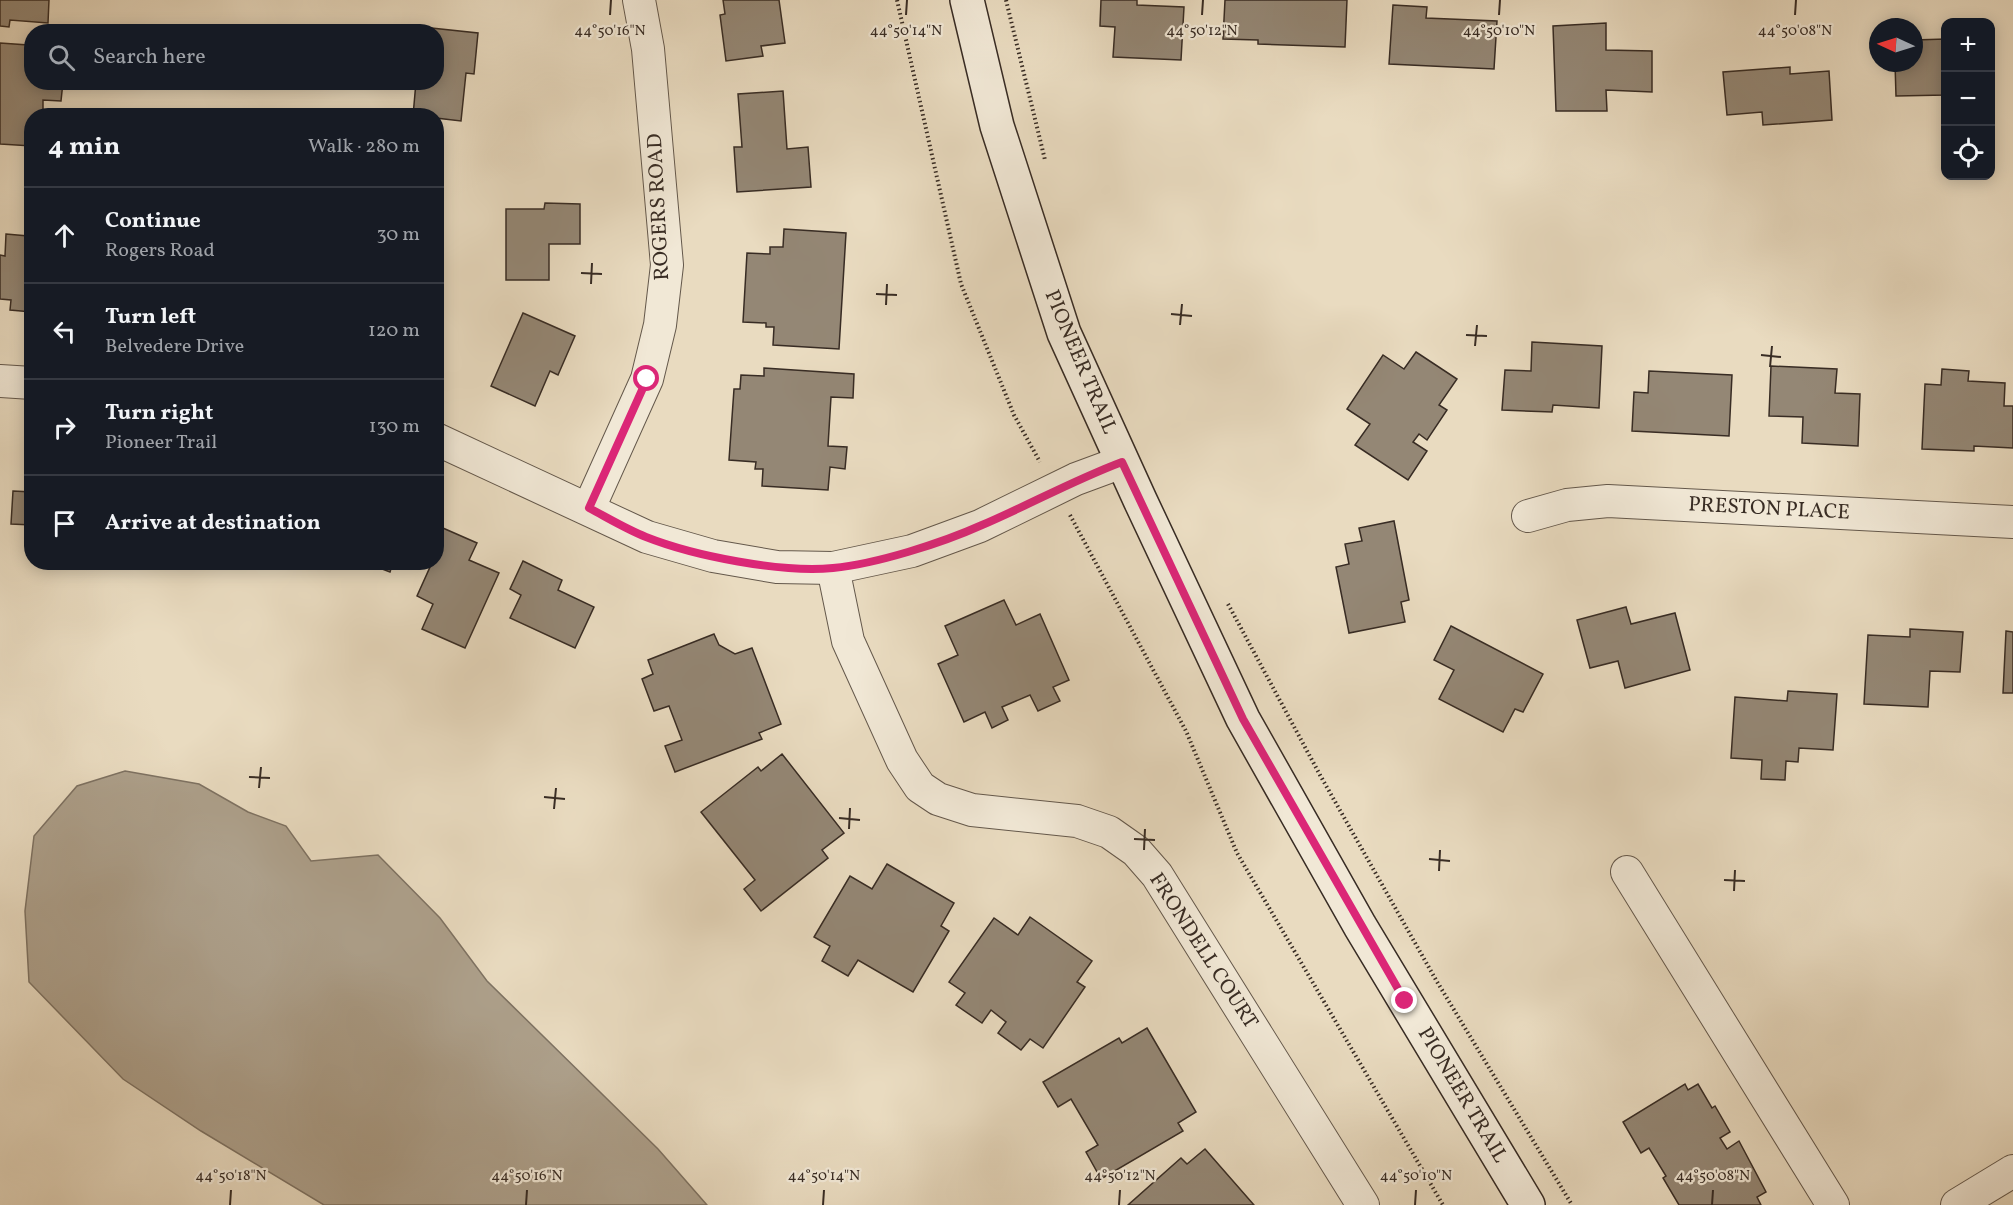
<!DOCTYPE html>
<html lang="en">
<head>
<meta charset="utf-8">
<style>
  body { margin:0; font-family:Vollkorn,serif; background:#20242c; color:#f1f3f6 }
  .controls { position:absolute; right:18px; top:18px; display:grid; overflow:hidden; border-radius:12px; box-shadow:0 3px 15px #0003 }
  .controls button { width:54px; height:54px; display:grid; place-items:center; padding:0; border:0; border-bottom:2px solid #363941; background:#171b24; color:#f1f3f6; font:30px sans-serif }
  .compass { position:absolute; left:1869px; top:18px; width:54px; height:54px; border-radius:50%; background:#171b24; box-shadow:0 3px 15px #0003; rotate:274deg }
  .stop { position:absolute; width:18px; height:18px; margin:-14px; border:4px solid #db2777; border-radius:50%; background:#fff }
  .stop.end { background:#db2777; border-color:#fff; box-shadow:0 2px 6px #0008 }
  .list { margin:0; padding:0; list-style:none }
  h2 { display:flex; justify-content:space-between; align-items:center; height:78px; margin:0; padding:0 24px; font-size:26px }
  h2 small { font-size:20px; font-weight:400; color:#9ea1a6 }
  .list li { display:grid; grid-template-columns:39px 1fr auto; gap:18px; align-items:center; box-sizing:border-box; height:96px; padding:0 24px; border-top:2px solid #363941 }
  .list b { display:block; font-size:22px; white-space:nowrap }
  .list p { margin:0; font-size:20px; white-space:nowrap; color:#9ea1a6 }
  .list em { font-size:20px; font-style:normal; color:#9ea1a6 }
  .icon { flex:none; width:33px; height:33px; fill:none; stroke:currentColor; stroke-width:2; stroke-linecap:round; stroke-linejoin:round }
  .map { position:relative; flex:none; width:2013px; height:1205px; overflow:hidden }
  .search { position:absolute; background:#171b24; box-shadow:0 3px 15px #0003; left:24px; top:24px; width:420px; height:66px; display:flex; align-items:center; gap:15px; box-sizing:border-box; padding:0 21px; border-radius:24px; color:#9ea1a6; font-size:22px }
  .panel { position:absolute; background:#171b24; box-shadow:0 3px 15px #0003; left:24px; top:108px; width:420px; height:462px; border-radius:24px }
  .map>svg:first-child { display:block }
  .water { fill:#ada08b; stroke:#7e7262; stroke-width:1.5 }
  .building { fill:#948775; stroke:#382c24; stroke-width:1.5 }
  .lines { fill:none; stroke-linecap:round; stroke-linejoin:round }
  .street-casing { stroke:#64584b; stroke-width:34 }
  .secondary-casing { stroke:#382c24; stroke-width:36 }
  .path { stroke:#382c24; stroke-width:4; stroke-dasharray:1.5 3; stroke-linecap:butt }
  .street { stroke:#f1e8d6; stroke-width:32 }
  .secondary { stroke:#f1e8d6; stroke-width:33 }
  .route { stroke:#db2777; stroke-width:8 }
  .ticks { fill:none; stroke:#382c24; stroke-width:2 }
  .labels { text-anchor:middle; dominant-baseline:central; stroke-width:4.5; stroke-linejoin:round; paint-order:stroke }
  .street-label { font-size:21px; fill:#382c24; stroke:#f1e8d6 }
  .ticks-label { font-size:15px; text-anchor:middle; fill:#382c24; stroke:#f1e8d6; stroke-width:4.5; stroke-linejoin:round; paint-order:stroke }
</style>
</head>
<body>
<div class="map">
<svg width="2013" height="1205" viewBox="0 0 2013 1205">
  <rect width="100%" height="100%" fill="#e9dbc0"/>
  <filter id="stains"><feTurbulence type="fractalNoise" baseFrequency=".00333" numOctaves="4"/><feColorMatrix values="0 0 0 0 .2 0 0 0 0 .09 0 0 0 0 .02 0 0 0 .5 -.17"/></filter>
  <radialGradient id="worn" r=".72"><stop offset=".6" stop-color="#630" stop-opacity="0"/><stop offset="1" stop-color="#630" stop-opacity=".3"/></radialGradient>
  <polygon class="water" points="125,771 199,784 248,812 286,826 311,861 378,855 440,918 487,981 658,1149 707,1205 324,1205 201,1131 123,1079 29,982 25,911 34,836 77,786"/>
  <g class="building">
    <polygon points="0,0 49,0 48,23 10,20 9,27 0,26"/>
    <polygon points="723,0 779,0 785,43 761,46 763,56 726,61 720,15 725,14"/>
    <polygon points="1101,0 1137,0 1137,5 1184,7 1181,60 1113,57 1115,27 1100,26"/>
    <polygon points="1225,0 1347,0 1345,47 1258,44 1258,40 1223,39"/>
    <polygon points="1393,5 1427,7 1426,18 1497,21 1494,69 1389,64"/>
    <polygon points="1606,23 1606,50 1652,51 1652,92 1606,90 1607,111 1556,111 1553,26"/>
    <polygon points="422,27 478,33 474,74 466,73 461,121 436,118 436,116 413,116 416,82 436,82 436,32 421,32"/>
    <polygon points="1946,39 1946,95 1896,96 1895,63 1914,63 1914,40"/>
    <polygon points="0,43 28,45 27,62 32,62 32,82 63,82 61,101 43,100 43,116 32,116 32,146 0,144"/>
    <polygon points="1790,67 1790,74 1829,71 1832,120 1763,125 1762,112 1727,115 1723,72"/>
    <polygon points="783,91 787,149 808,147 811,187 737,192 734,147 742,147 738,94"/>
    <polygon points="545,203 580,204 580,244 549,244 549,280 506,280 506,209 544,209"/>
    <polygon points="784,229 846,233 839,349 773,345 774,327 766,327 766,323 743,322 747,253 770,254 770,247 783,247"/>
    <polygon points="6,234 28,236 26,251 32,252 32,312 10,310 11,300 0,299 0,255 5,256"/>
    <polygon points="523,313 575,336 558,375 550,371 535,406 491,386"/>
    <polygon points="1532,342 1602,346 1599,408 1553,405 1552,412 1502,410 1505,370 1531,371"/>
    <polygon points="1416,352 1457,379 1439,405 1447,410 1427,440 1419,434 1413,442 1427,451 1408,480 1355,445 1370,424 1347,409 1383,355 1404,369"/>
    <polygon points="1771,366 1837,369 1835,393 1860,394 1858,446 1802,443 1803,417 1769,416"/>
    <polygon points="764,368 854,374 853,398 831,397 828,446 847,447 845,469 830,467 828,490 762,486 763,469 755,469 756,462 729,460 734,389 740,389 741,375 764,376"/>
    <polygon points="1942,369 1969,371 1968,381 2005,383 2004,406 2013,406 2013,448 1974,446 1974,451 1922,449 1925,384 1941,385"/>
    <polygon points="1649,371 1732,375 1729,436 1632,431 1634,392 1648,393"/>
    <polygon points="13,491 32,492 32,525 11,524"/>
    <polygon points="1394,521 1409,600 1401,602 1405,622 1349,633 1336,567 1349,564 1345,544 1362,541 1359,528"/>
    <polygon points="436,525 477,543 469,560 499,573 465,648 422,629 433,604 417,596 430,567 420,562 436,562"/>
    <polygon points="523,561 562,580 558,590 594,607 575,648 510,618 521,595 510,589"/>
    <polygon points="364,562 393,562 390,572"/>
    <polygon points="1004,600 1016,625 1040,614 1069,680 1053,687 1060,701 1038,711 1030,695 1002,707 1008,720 992,728 985,712 964,722 938,664 958,655 945,626"/>
    <polygon points="1626,607 1631,624 1675,613 1690,670 1625,688 1618,661 1590,668 1577,620"/>
    <polygon points="1451,626 1543,674 1523,712 1515,709 1503,732 1439,699 1454,670 1434,660"/>
    <polygon points="1910,629 1963,632 1960,672 1930,671 1928,707 1864,704 1868,635 1910,637"/>
    <polygon points="2006,631 2013,632 2013,693 2003,693"/>
    <polygon points="714,634 719,645 735,654 752,648 781,724 759,733 762,739 675,772 665,746 682,740 669,706 654,711 642,679 653,674 648,660"/>
    <polygon points="1788,691 1837,694 1833,750 1799,748 1798,762 1786,761 1785,780 1761,779 1762,760 1731,758 1735,697 1787,701"/>
    <polygon points="782,754 844,833 822,850 828,858 761,911 744,889 755,880 701,812 758,767 761,771"/>
    <polygon points="887,864 954,903 941,926 949,931 913,992 858,960 848,976 822,961 830,946 814,937 850,876 872,889"/>
    <polygon points="1030,917 1092,961 1077,982 1085,987 1043,1048 1030,1039 1021,1050 998,1033 1006,1022 991,1010 982,1023 956,1005 965,993 949,982 994,918 1018,935"/>
    <polygon points="1147,1028 1196,1112 1178,1123 1183,1131 1101,1179 1086,1152 1098,1145 1071,1099 1058,1107 1043,1082 1119,1038 1122,1043"/>
    <polygon points="1685,1084 1688,1090 1698,1084 1712,1108 1715,1106 1730,1132 1720,1138 1727,1149 1739,1141 1766,1192 1757,1197 1761,1205 1679,1205 1663,1178 1666,1176 1649,1148 1641,1153 1623,1122"/>
    <polygon points="1205,1149 1254,1205 1128,1205 1181,1158 1187,1164"/>
  </g>
  <g class="lines">
    <g class="street-casing">
      <g id="street">
        <polyline points="0,381 32,383"/>
        <polyline points="436,439 647,537 713,556 777,567 833,568 912,551 980,526 1076,479 1122,462"/>
        <polyline points="589,508 647,379 660,325 667,265 648,49 639,0"/>
        <polyline points="1528,516 1567,505 1608,501 2013,522"/>
        <polyline points="833,568 848,641 902,760 920,787 938,799 972,810 1077,821 1109,832 1136,851 1157,875 1363,1205"/>
        <polyline points="1627,872 1833,1205"/>
        <polyline points="1957,1205 2013,1171"/>
      </g>
    </g>
    <g class="secondary-casing">
      <polyline id="secondary" points="967,0 997,126 1064,333 1140,500 1243,719 1360,926 1528,1205"/>
    </g>
    <g class="path">
      <polyline points="897,0 961,284 1014,415 1040,462"/>
      <polyline points="1006,0 1045,160"/>
      <polyline points="1070,515 1186,731 1237,853 1443,1205"/>
      <polyline points="1228,604 1320,775 1436,980 1572,1205"/>
    </g>
    <use href="#street" class="street"/>
    <use href="#secondary" class="secondary"/>
  </g>
  <g class="lines">
    <path class="route" d="M647,379L589,508C608,518 626,529 646,537C694,556 781,573 833,568C876,564 942,543 982,525C1029,505 1074,480 1122,462L1243,719L1405,1001"/>
  </g>
  <path class="ticks" d="M610,15L611,0M906,15L907,0M1202,15L1203,0M1499,15L1500,0M1795,15L1796,0M581,273L602,274M591,284L592,263M876,294L897,295M886,305L887,284M1171,314L1192,316M1180,325L1182,304M1466,335L1487,336M1475,346L1477,325M1761,355L1781,357M1770,367L1772,346M249,777L270,778M259,788L261,767M544,797L565,799M554,809L556,788M839,818L860,820M849,829L850,808M1134,839L1155,840M1144,850L1145,829M1429,859L1450,861M1439,871L1440,850M1724,880L1745,881M1734,891L1735,870M230,1205L231,1190M526,1205L527,1190M823,1205L824,1190M1119,1205L1120,1190M1415,1205L1416,1190M1712,1205L1713,1190"/>
  <g class="labels">
    <g class="street-label">
      <text transform="translate(659 207) rotate(-93)">ROGERS ROAD</text>
      <text transform="translate(1080 362) rotate(67)">PIONEER TRAIL</text>
      <text transform="translate(1769 509) rotate(3)">PRESTON PLACE</text>
      <text transform="translate(1203 951) rotate(57)">FRONDELL COURT</text>
      <text transform="translate(1462 1095) rotate(59)">PIONEER TRAIL</text>
    </g>
  </g>
  <g class="ticks-label">
    <text x="610" y="35">44°50'16"N</text>
    <text x="906" y="35">44°50'14"N</text>
    <text x="1202" y="35">44°50'12"N</text>
    <text x="1499" y="35">44°50'10"N</text>
    <text x="1795" y="35">44°50'08"N</text>
    <text x="231" y="1180">44°50'18"N</text>
    <text x="527" y="1180">44°50'16"N</text>
    <text x="824" y="1180">44°50'14"N</text>
    <text x="1120" y="1180">44°50'12"N</text>
    <text x="1416" y="1180">44°50'10"N</text>
    <text x="1713" y="1180">44°50'08"N</text>
  </g>
  <rect width="100%" height="100%" filter="url(#stains)"/>
  <rect width="100%" height="100%" fill="url(#worn)"/>
</svg>
<div class="controls">
<button>+</button>
<button>−</button>
<button><svg class="icon" aria-label="locate" viewBox="0 0 24 24"><circle cx="12" cy="12" r="6"/><path d="M12 2v4M12 18v4M2 12h4M18 12h4"/></svg></button>
</div>
<svg class="compass" viewBox="-18 -18 36 36"><path d="M0-13l5 13h-10z" fill="#e53935"/><path d="M0 13l5-13h-10z" fill="#9ea1a6"/></svg>
<div class="stop" style="left:647px;top:379px"></div>
<div class="stop end" style="left:1405px;top:1001px"></div>
<div class="search"><svg class="icon" aria-label="search" viewBox="0 0 24 24"><circle cx="10" cy="10" r="6"/><path d="M15 15l6 6"/></svg>Search here</div>
<section class="panel">
<h2>4 min<small>Walk · 280 m</small></h2>
<ul class="list">
<li><svg class="icon" aria-label="ahead" viewBox="0 0 24 24"><path d="M12 20V5M6 11l6-6 6 6"/></svg><div><b>Continue</b><p>Rogers Road</p></div><em>30 m</em></li>
<li><svg class="icon" aria-label="left" viewBox="0 0 24 24"><path d="M17 20v-9H6M10 6l-5 5 5 5"/></svg><div><b>Turn left</b><p>Belvedere Drive</p></div><em>120 m</em></li>
<li><svg class="icon" aria-label="right" viewBox="0 0 24 24"><path d="M7 20v-9h11M14 6l5 5-5 5"/></svg><div><b>Turn right</b><p>Pioneer Trail</p></div><em>130 m</em></li>
<li><svg class="icon" aria-label="arrive" viewBox="0 0 24 24"><path d="M6 21V4h12l-3 4 3 4H6"/></svg><div><b>Arrive at destination</b></div></li>
</ul>
</section>
</div>
</body>
</html>
